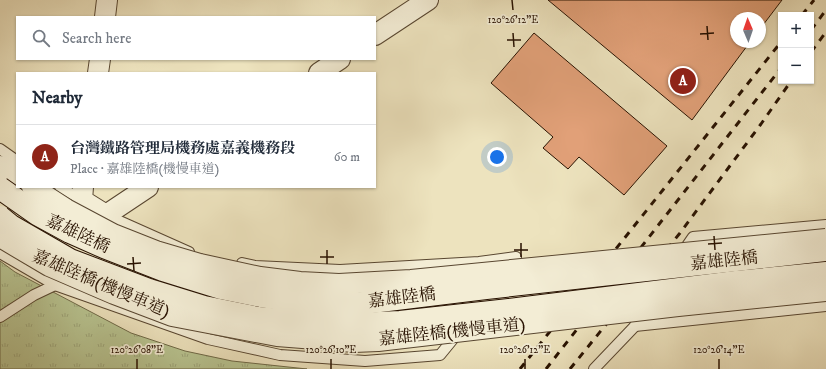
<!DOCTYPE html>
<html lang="en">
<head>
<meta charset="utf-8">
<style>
  body { margin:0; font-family:"IM FELL DW Pica","Noto Serif TC",serif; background:#f2f2f3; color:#1f2937 }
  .controls { position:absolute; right:12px; top:12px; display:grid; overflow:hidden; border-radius:0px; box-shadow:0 1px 3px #0004 }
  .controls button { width:36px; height:36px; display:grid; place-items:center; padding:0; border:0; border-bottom:1px solid #e0e1e3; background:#fff; color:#1f2937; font:20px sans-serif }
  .compass { position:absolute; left:730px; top:12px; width:36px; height:36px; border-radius:50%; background:#fff; box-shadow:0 1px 3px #0004; rotate:358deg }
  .you { position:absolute; left:497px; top:157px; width:14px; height:14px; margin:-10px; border:3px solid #fff; border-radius:50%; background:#1a73e8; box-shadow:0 0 0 6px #1a73e833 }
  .badge { display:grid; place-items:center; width:26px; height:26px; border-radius:50%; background:#8f2418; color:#fff; font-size:13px; font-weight:700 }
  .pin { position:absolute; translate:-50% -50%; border:2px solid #fff; box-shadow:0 1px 4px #0006 }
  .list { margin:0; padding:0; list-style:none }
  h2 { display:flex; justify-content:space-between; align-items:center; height:52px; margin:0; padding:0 16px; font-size:17px }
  h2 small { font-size:13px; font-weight:400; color:#747a83 }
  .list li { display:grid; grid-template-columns:26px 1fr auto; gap:12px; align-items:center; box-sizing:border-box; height:64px; padding:0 16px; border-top:1px solid #e0e1e3 }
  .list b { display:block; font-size:15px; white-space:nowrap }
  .list p { margin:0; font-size:13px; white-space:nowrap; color:#747a83 }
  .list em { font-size:13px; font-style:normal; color:#747a83 }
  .icon { flex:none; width:22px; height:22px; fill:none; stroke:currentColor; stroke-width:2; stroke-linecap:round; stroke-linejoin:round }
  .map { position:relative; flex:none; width:826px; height:369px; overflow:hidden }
  .search { position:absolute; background:#fff; box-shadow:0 1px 3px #0004; left:16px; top:16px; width:360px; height:44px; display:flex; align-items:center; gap:10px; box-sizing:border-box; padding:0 14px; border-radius:0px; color:#747a83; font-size:15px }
  .panel { position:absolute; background:#fff; box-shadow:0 1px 3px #0004; left:16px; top:72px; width:360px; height:116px; border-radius:0px }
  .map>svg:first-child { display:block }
  .park { fill:url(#park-tufts); stroke:#706a48 }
  .building { fill:#e1a078; stroke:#271100 }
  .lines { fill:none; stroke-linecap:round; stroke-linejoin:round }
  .lane-casing { stroke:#584630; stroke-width:12 }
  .street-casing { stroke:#584630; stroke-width:22 }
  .lane { stroke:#f3edd5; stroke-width:10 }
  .street { stroke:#f3edd5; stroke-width:20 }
  .rail { stroke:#271100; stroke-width:3; stroke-dasharray:7 7; stroke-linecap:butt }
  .street-bridge-casing { stroke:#584630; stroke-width:22; stroke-linecap:butt }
  .secondary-bridge-casing { stroke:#271100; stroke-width:24; stroke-linecap:butt }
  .street-bridge { stroke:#f3edd5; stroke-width:20 }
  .secondary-bridge { stroke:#f3edd5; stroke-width:22 }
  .ticks { fill:none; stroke:#271100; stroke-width:1.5 }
  .labels { text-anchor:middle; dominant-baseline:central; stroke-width:3.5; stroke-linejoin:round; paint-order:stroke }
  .street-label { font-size:17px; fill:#271100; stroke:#f3edd5 }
  .ticks-label { font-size:10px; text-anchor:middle; fill:#271100; stroke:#f3edd5; stroke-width:3.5; stroke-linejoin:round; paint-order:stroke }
</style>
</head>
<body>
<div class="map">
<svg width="826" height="369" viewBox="0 0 826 369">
  <defs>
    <pattern id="park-tufts" width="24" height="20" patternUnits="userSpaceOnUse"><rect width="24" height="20" fill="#b8c491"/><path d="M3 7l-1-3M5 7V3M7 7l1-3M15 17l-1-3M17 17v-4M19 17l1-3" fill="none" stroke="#9ea77b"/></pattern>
  </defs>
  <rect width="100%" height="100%" fill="#ede3be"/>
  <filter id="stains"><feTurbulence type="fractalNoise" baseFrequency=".005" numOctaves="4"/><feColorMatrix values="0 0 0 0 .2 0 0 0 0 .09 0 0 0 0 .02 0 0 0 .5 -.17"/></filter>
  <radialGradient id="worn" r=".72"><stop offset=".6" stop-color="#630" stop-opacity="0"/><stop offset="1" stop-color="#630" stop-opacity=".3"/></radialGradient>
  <polygon class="park" points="0,261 15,272 131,333 185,351 232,361 307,369 0,369"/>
  <g class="building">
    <polygon points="548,0 782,0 760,29 760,18 736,18 736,42 750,42 692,120"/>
    <polygon points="534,33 667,146 624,195 579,157 568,169 543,148 553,137 491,83"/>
  </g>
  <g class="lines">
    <g class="lane-casing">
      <g id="lane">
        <polyline points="0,149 17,161"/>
        <polyline points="60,187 82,200"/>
        <polyline points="106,215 189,252"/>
        <polyline points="0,253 55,285 208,339 280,355 365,361 440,355 458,333"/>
        <polyline points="682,253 693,237 826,225"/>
        <polyline points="242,263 255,266 340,270 479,262 516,257 506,270"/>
        <polyline points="0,317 34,295 55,285"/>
        <polyline points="635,326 826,306"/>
        <polyline points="594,369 635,326 645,310"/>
      </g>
    </g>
    <g class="street-casing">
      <g id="street">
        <polyline points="105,17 107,0"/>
        <polyline points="375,35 428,0"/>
        <polyline points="98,73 100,59"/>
        <polyline points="319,73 340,59"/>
        <polyline points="0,166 17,178"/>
        <polyline points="83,187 82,200 106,215 148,187"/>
      </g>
    </g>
    <use href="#lane" class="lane"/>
    <use href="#street" class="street"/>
    <g class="rail">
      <polyline points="802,15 814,0"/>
      <polyline points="811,30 826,10"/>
      <polyline points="811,52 826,32"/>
      <polyline points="520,369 781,42"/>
      <polyline points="546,369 781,68"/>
      <polyline points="570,369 680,233 761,124 791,81"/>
    </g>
    <g class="street-bridge-casing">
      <g id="street-bridge">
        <polyline points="32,187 66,209 113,234 156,251 200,264 260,277 300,282 339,284 411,280 826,239"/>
        <polyline points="0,237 49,266 114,294 172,316 277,336 354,342 378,341 678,306 826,291"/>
      </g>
    </g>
    <g class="secondary-bridge-casing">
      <g id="secondary-bridge">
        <polyline points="0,188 37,214 70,232 104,247 163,270 221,288 261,296 302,302 355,304 486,288 826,250"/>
        <polyline points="0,217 11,226 70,260 149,290 204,307 258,318 338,325 400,322 500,311 736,282 826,273"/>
      </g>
    </g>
    <use href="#street-bridge" class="street-bridge"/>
    <use href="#secondary-bridge" class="secondary-bridge"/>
  </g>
  <path class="ticks" d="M512,0L513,10M707,26L708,40M513,33L514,47M700,34L714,33M507,40H521M714,236L715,250M521,243V257M708,244L722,243M327,250V264M514,250H528M133,257L134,271M320,257H334M127,264L141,263M137,359V369M331,359V369M525,359V369M719,359V369"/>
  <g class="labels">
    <g class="street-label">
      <text transform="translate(78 234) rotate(25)">嘉雄陸橋</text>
      <text transform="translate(724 261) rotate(-6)">嘉雄陸橋</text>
      <text transform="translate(101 284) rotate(23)">嘉雄陸橋(機慢車道)</text>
      <text transform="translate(402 298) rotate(-7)">嘉雄陸橋</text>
      <text transform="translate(452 332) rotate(-6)">嘉雄陸橋(機慢車道)</text>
    </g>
  </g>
  <g class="ticks-label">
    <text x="513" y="23">120°26'12"E</text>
    <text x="137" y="353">120°26'08"E</text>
    <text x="331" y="353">120°26'10"E</text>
    <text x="525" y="353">120°26'12"E</text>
    <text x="719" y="353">120°26'14"E</text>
  </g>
  <rect width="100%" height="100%" filter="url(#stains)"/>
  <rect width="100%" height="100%" fill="url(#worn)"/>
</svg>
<div class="controls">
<button>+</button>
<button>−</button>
</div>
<svg class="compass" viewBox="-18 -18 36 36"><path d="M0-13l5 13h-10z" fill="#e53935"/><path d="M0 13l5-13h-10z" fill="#747a83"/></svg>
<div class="you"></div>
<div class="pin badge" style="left:683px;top:81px">A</div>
<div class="search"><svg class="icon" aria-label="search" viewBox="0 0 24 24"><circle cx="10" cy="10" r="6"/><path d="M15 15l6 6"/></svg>Search here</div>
<section class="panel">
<h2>Nearby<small></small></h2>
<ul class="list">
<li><span class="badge">A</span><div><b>台灣鐵路管理局機務處嘉義機務段</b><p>Place · 嘉雄陸橋(機慢車道)</p></div><em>60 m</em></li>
</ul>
</section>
</div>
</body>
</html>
